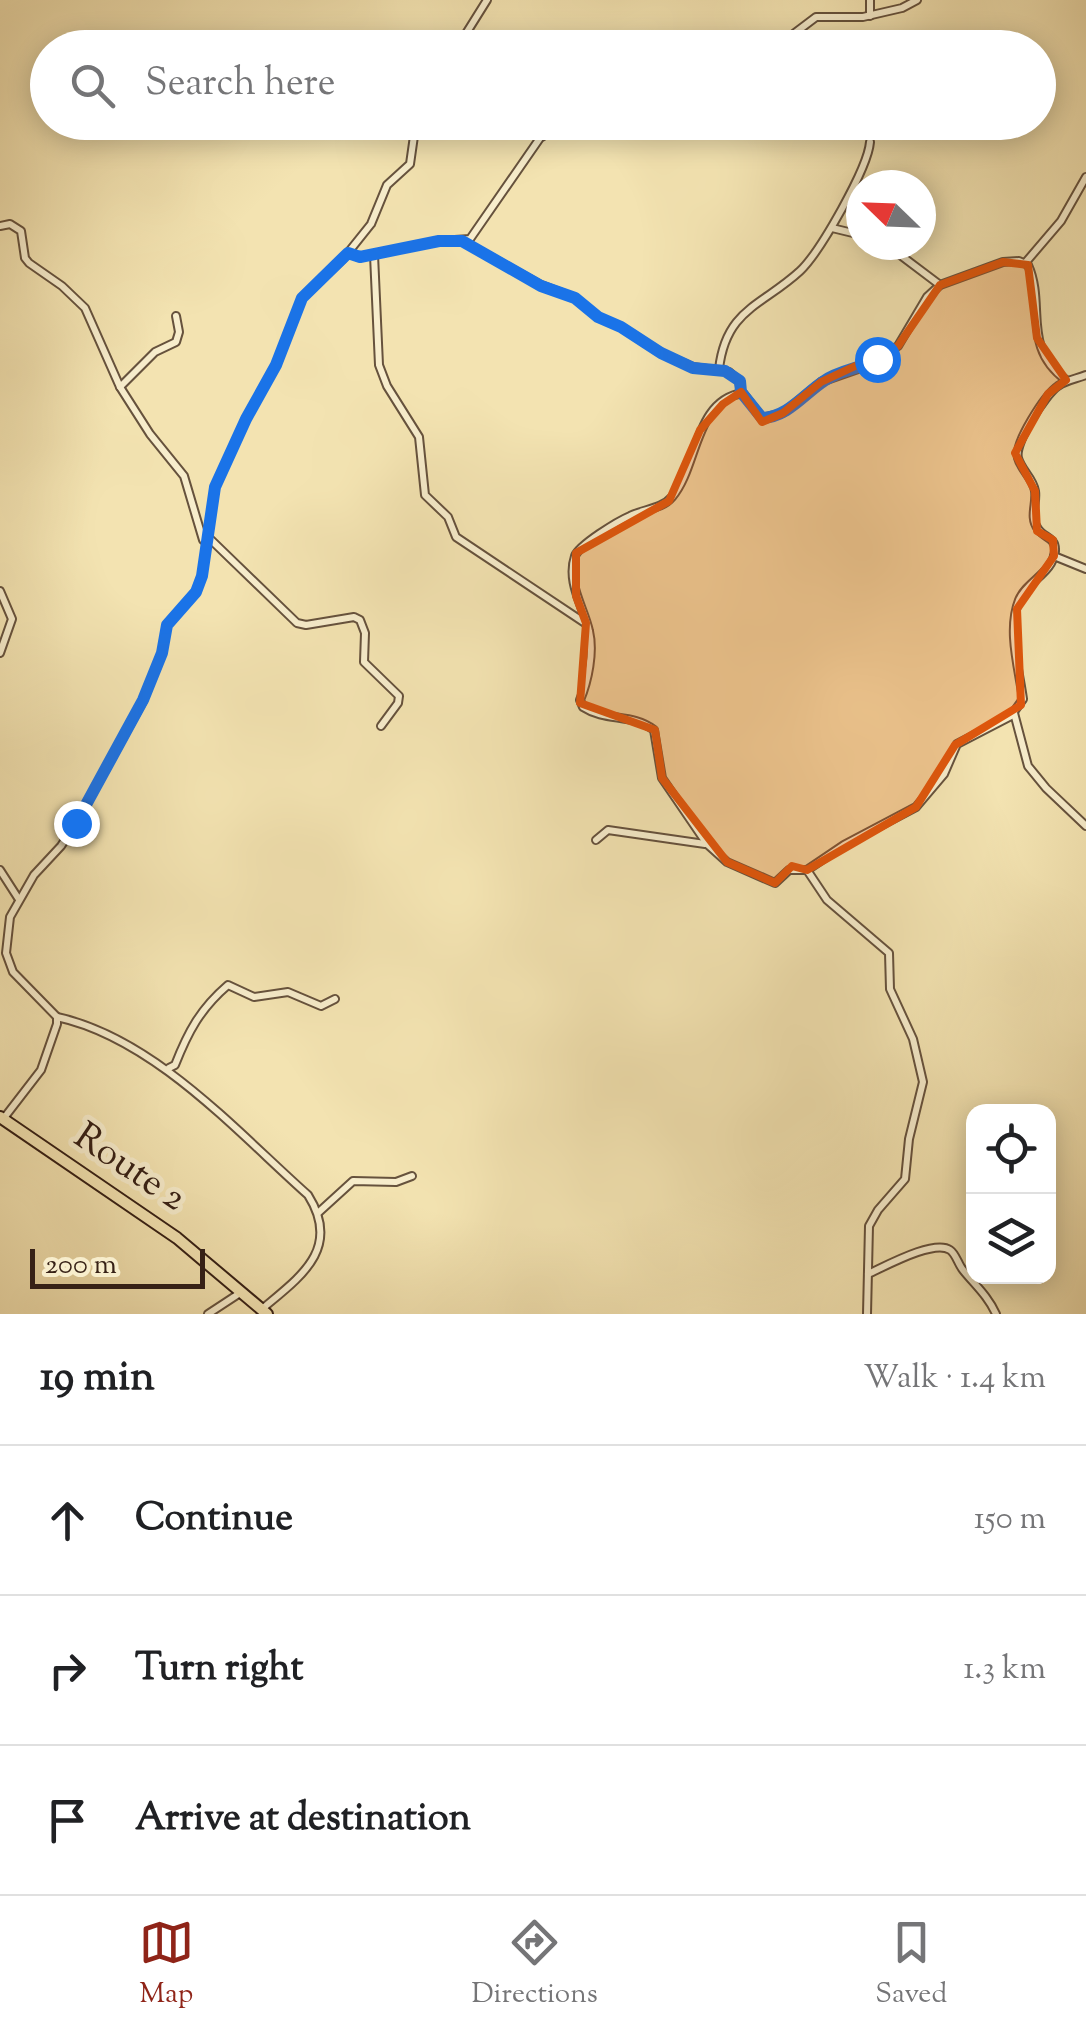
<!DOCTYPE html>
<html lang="en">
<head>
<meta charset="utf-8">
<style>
  body { margin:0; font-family:"Sorts Mill Goudy",serif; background:#f6f6f6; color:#202124 }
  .controls { position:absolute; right:30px; bottom:30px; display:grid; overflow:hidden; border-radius:20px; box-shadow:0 5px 25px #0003 }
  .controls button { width:90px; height:90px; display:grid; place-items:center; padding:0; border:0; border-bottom:2px solid #e0e0e0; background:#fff; color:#202124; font:50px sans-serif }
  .compass { position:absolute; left:846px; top:170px; width:90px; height:90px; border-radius:50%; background:#fff; box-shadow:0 5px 25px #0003; rotate:293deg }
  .scale { position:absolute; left:30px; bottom:25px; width:175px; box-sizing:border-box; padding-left:10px; border:5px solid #372116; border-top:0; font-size:28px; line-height:35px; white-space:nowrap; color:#372116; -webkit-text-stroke:8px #f7edcc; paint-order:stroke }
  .stop { position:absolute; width:30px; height:30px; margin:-22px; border:8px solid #1a73e8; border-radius:50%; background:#fff }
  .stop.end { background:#1a73e8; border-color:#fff; box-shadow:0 2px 10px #0008 }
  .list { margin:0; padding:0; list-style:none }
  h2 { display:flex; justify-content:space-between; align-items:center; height:130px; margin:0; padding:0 40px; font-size:42px }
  h2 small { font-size:32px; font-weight:400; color:#757577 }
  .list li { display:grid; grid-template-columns:65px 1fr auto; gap:30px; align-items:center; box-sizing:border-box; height:150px; padding:0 40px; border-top:2px solid #e0e0e0 }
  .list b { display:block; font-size:38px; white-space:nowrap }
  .list em { font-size:32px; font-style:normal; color:#757577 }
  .icon { flex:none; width:55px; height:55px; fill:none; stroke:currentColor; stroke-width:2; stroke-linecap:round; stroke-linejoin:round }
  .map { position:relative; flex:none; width:1086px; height:1314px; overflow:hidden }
  .search { position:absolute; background:#fff; box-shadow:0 5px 25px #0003; left:30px; right:30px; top:30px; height:110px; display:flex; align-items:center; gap:25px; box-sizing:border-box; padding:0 35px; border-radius:55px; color:#757577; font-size:38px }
  .sheet { height:580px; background:#fff }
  nav { display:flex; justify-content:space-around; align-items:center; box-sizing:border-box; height:140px; border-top:2px solid #e0e0e0; background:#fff; font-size:28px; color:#757577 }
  nav a { display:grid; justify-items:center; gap:5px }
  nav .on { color:#8f2418 }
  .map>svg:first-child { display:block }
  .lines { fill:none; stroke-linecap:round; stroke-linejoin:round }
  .minor-casing { stroke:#66523d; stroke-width:10 }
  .trunk-casing { stroke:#372116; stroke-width:14 }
  .minor { stroke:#f7edcc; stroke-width:6 }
  .trunk { stroke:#f3e3b1; stroke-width:10 }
  .route { stroke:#1a73e8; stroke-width:12 }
  .marked { fill:#df560c; fill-opacity:0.2; stroke:#df560c; stroke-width:8; stroke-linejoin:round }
  .labels { text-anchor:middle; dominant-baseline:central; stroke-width:10; stroke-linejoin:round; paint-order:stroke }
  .street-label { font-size:38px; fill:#372116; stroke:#f7edcc }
</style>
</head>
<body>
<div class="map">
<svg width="1086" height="1314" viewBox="0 0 1086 1314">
  <rect width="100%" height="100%" fill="#f3e3b1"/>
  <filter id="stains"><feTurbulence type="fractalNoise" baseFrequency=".002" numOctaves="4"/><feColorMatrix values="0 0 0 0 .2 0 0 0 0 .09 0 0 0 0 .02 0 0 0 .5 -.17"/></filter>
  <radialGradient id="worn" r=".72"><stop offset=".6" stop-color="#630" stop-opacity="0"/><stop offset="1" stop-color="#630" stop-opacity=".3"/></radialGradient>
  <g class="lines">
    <g class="minor-casing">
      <g id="minor">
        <polyline points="870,16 870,0"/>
        <polyline points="457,48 487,0"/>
        <polyline points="775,48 816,17 863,17 902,8 917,0"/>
        <polyline points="0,226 10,224 21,231 25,258 29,263 62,286 85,308 120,387 150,434 184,476 203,540"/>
        <polyline points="832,228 861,235"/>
        <polyline points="462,241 541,285 575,298 598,317 621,327 661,353 693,367 729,372 739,381 741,392"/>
        <polyline points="887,245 940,285"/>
        <polyline points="348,253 359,257 439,241 470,239 540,138 548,133 610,122"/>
        <polyline points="374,255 379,365 387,386 419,437 425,495 448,517 456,537 585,623"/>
        <polyline points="1026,262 1061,221 1086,177"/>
        <path d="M719,369C726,309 762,306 800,271C820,252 868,168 870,142"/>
        <polyline points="120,387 155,352 176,342 179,332 176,316"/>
        <polyline points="206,535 297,623 306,625 354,617 360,620 365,633 364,662 399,696 398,703 381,726"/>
        <polyline points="1054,556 1086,569"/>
        <polyline points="0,591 12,619 0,653"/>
        <polyline points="1014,713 1028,766 1046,788 1086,826"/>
        <polyline points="596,840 608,830 705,844"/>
        <polyline points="0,870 18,898"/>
        <path d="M807,870L844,845L916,807L944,774L957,744L1011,716L1023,699C1019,669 1007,630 1019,600C1027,581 1053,573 1055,551C1056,537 1044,538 1038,529C1029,517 1037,504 1035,491C1033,478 1021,470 1018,458C1014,443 1045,395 1058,386C1066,380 1076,379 1086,375"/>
        <path d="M57,1017C154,1038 236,1131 308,1195C342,1249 300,1277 262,1309"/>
        <path d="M169,1068L175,1065C188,1032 200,1009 228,985L254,997L288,992L321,1006L335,999"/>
        <polyline points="4,1118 41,1070 57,1024 57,1017 13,972 6,953 10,917 34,875 61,846 76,823 143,701 162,653 167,625 196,592 202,575 215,487 246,419 276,365 302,298 343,259 371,224 387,185 410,164 416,122"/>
        <polyline points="319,1212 353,1181 396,1182 412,1176"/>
        <path d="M868,1274C884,1267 934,1239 950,1250C956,1254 958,1264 963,1270C975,1285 988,1296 996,1314"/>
        <polyline points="208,1314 240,1293"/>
        <path d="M867,1314L869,1226L878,1210L905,1179L909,1139L923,1082L913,1039L890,989L889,953L827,900L807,870H789L775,883L727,862L707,844L662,778L654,730C632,713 606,722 583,707L580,700C588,681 594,652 589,631C584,607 566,583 575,556C579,545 618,521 630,516C644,509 662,509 672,497C698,467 694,400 743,393L762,418L783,413L821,382L861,368L898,346L927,297L940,285L1003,262L1019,261L1028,265C1046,305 1021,347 1066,380"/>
      </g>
    </g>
    <g class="trunk-casing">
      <polyline id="trunk" points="0,1117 177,1238 267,1314"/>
    </g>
    <use href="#minor" class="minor"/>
    <use href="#trunk" class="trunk"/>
  </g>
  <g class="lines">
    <path class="route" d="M76,823L143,700L162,653L167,625L196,592L202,576L215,487L246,419L276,365L302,298L348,253L360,257L439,241H462L541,286L575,298L598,317L621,327L661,353L693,368L725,371L740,381L741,392L762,418C788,417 804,394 824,381C839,370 860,369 877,359"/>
  </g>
  <path class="marked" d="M1003,262L1028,265L1037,338L1066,380L1048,394L1015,453L1035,491L1037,531L1053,540L1054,556L1017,609L1021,705L955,745L916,807L807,870L792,866L775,883L727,862L662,778L655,730L580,703L586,623L576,596V553L669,501L700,430L723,404L741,392L762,422L783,413L821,382L898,346L940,285Z"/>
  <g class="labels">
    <g class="street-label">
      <text transform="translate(129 1169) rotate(34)">Route 2</text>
    </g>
  </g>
  <rect width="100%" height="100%" filter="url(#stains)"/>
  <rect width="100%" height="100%" fill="url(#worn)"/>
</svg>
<div class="controls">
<button><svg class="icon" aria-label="locate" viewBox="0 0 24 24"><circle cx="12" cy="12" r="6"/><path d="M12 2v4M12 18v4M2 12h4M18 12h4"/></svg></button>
<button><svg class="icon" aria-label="layers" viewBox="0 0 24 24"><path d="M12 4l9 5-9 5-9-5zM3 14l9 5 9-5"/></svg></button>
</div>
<svg class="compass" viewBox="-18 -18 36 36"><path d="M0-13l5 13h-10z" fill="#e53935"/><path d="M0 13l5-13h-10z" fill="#757577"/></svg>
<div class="scale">200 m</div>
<div class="stop" style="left:877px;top:359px"></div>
<div class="stop end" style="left:76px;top:823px"></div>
<div class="search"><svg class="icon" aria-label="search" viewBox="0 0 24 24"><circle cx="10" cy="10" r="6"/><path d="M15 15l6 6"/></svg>Search here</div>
</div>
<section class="sheet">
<h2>19 min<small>Walk · 1.4 km</small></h2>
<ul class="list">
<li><svg class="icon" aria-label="ahead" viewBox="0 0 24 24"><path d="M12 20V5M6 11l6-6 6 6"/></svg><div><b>Continue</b></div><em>150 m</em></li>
<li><svg class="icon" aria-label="right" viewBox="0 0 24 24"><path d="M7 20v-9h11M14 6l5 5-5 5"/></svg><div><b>Turn right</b></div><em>1.3 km</em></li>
<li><svg class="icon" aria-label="arrive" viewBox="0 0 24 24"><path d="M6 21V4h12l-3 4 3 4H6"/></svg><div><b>Arrive at destination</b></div></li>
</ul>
</section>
<nav>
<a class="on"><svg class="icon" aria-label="map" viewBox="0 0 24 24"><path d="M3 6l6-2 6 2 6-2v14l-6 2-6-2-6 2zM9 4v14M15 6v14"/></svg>Map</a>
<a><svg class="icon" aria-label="directions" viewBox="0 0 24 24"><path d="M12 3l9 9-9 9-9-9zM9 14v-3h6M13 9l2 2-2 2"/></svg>Directions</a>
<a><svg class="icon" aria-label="saved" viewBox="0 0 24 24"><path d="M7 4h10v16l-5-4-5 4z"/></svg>Saved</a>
</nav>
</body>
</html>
